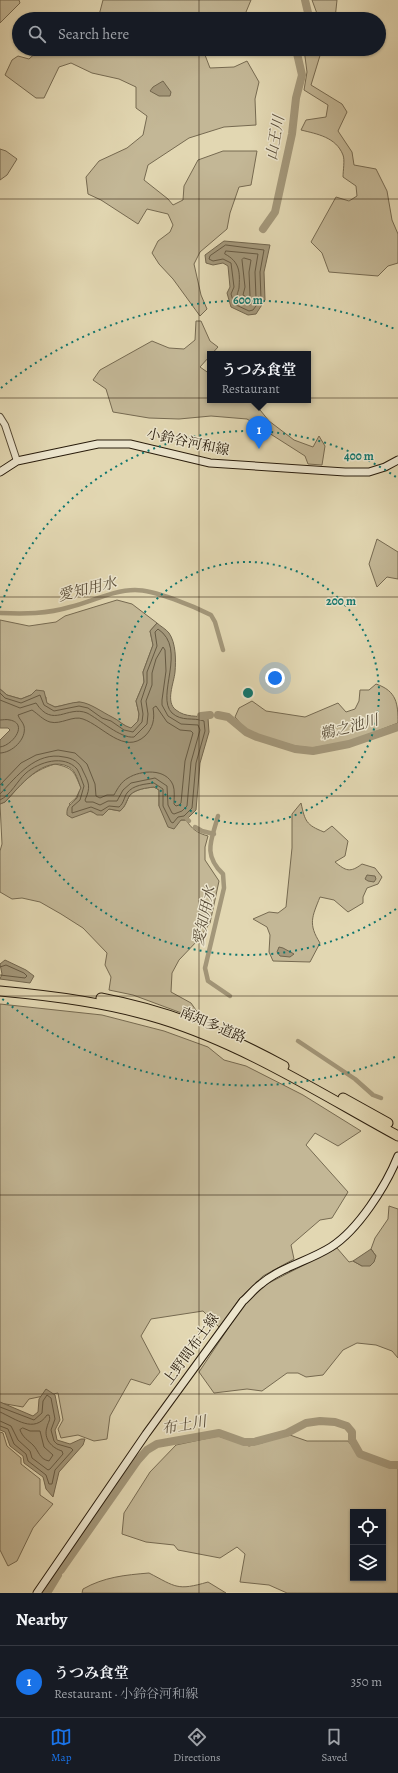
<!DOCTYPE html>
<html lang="en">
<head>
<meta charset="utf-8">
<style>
  body { margin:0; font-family:Alegreya,"Noto Serif JP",serif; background:#242831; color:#f1f3f6 }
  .controls { position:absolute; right:12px; bottom:12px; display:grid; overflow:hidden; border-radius:0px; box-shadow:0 1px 3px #0004 }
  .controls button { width:36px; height:36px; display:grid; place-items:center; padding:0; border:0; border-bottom:1px solid #363941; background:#171b24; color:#f1f3f6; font:20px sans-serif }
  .you { position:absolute; left:275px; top:678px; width:14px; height:14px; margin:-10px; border:3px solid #fff; border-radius:50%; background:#1a73e8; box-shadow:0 0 0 6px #1a73e833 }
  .badge { display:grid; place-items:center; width:26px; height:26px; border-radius:50%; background:#1a73e8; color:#fff; font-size:13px; font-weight:700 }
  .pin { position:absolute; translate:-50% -33px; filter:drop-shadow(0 1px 2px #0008) }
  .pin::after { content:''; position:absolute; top:21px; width:14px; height:12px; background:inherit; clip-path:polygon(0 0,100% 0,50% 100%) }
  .popup { position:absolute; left:207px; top:351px; width:104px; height:52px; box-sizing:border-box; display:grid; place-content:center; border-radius:0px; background:#171b24; filter:drop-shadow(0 1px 3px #0005); font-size:13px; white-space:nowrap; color:#9ea1a6 }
  .popup b { font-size:15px; color:#f1f3f6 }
  .popup::after { content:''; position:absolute; left:50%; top:100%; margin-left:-8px; border:8px solid transparent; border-top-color:#171b24 }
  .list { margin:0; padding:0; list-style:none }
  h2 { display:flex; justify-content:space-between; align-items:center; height:52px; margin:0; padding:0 16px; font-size:17px }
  h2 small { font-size:13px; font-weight:400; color:#9ea1a6 }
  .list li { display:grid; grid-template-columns:26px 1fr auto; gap:12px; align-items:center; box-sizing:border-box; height:72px; padding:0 16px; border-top:1px solid #363941 }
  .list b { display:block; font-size:15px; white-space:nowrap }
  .list p { margin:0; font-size:13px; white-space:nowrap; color:#9ea1a6 }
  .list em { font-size:13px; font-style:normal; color:#9ea1a6 }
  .icon { flex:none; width:22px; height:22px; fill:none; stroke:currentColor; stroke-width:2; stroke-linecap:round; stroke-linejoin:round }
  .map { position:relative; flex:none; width:398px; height:1593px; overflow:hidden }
  .search { position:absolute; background:#171b24; box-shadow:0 1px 3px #0004; left:12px; right:12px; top:12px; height:44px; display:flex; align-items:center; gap:10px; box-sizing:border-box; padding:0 14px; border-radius:22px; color:#9ea1a6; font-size:15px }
  .sheet { height:124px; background:#171b24 }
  nav { display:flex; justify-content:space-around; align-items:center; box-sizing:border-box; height:56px; border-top:1px solid #363941; background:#171b24; font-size:11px; color:#9ea1a6 }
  nav a { display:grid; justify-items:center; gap:2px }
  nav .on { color:#1a73e8 }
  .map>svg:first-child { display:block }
  .green { fill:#c3b796; stroke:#766a51; fill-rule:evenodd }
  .water { fill:#a3977a; stroke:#72664e }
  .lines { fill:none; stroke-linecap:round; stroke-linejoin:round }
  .shore { stroke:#665a43; stroke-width:1 }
  .canal { stroke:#a3977a; stroke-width:4.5 }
  .river { stroke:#a3977a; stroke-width:8 }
  .tertiary-casing { stroke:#574b36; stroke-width:8 }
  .secondary-casing { stroke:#291c0c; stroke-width:9 }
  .motorway-casing { stroke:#291c0c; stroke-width:11 }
  .tertiary { stroke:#ece5cd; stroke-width:6 }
  .secondary { stroke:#ece5cd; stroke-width:7 }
  .motorway { stroke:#e2d7b2; stroke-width:9 }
  .grid { fill:none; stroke:#291c0c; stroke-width:1; stroke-opacity:0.55 }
  .ring { fill:none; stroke:#0f766e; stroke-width:2; stroke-dasharray:2 4 }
  .labels { text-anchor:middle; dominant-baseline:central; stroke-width:3; stroke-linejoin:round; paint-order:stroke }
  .street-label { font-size:14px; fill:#291c0c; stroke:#ece5cd }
  .water-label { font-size:15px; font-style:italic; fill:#5a4d38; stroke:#ece5cd }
  .centre { fill:#0f766e; stroke:#ece5cd; stroke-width:2 }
  .ring-label { font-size:12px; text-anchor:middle; font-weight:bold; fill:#0f766e; stroke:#ece5cd; stroke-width:3; stroke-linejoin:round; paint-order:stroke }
</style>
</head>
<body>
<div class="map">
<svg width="398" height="1593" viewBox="0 0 398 1593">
  <rect width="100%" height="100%" fill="#e2d7b2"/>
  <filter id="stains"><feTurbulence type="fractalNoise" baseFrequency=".005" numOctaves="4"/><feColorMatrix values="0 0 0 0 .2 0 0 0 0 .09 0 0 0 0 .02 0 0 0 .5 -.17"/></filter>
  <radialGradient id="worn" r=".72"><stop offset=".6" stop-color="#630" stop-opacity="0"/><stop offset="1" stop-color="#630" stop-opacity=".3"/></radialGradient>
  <g class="green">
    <polygon points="0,0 19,0 20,3 0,23"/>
    <polygon points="103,0 251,0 246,12 246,19 98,19"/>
    <polygon points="312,0 337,0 335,19 319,19"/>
    <polygon points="40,49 205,49 205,55 210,68 234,67 247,61 259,82 255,99 256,125 224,127 189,138 148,165 144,180 168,199 173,205 183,200 184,186 198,160 223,151 257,151 251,185 239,187 230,213 227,229 200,252 194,264 201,295 207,309 200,316 173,279 159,264 152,253 158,241 170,232 173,225 168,214 147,209 138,224 101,200 88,194 86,177 99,161 127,148 143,135 147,116 136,108 136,87 119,79 92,73 71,63 59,67 44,98 36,98 5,75 12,60 18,56 29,59"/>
    <path d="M304,49H322L311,85L342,104L347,112L338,131L352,152L354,165L376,169L387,191L392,220L398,234V263L388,266L378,276L329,272L322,253L311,242L336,197L349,201L357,196L356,186L343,177C343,171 345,160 343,155C336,137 317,134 301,130L306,120L326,117L328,105L304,90L307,72Z"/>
    <polygon points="0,149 6,151 17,159 7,175 0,180"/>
    <polygon points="196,321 201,321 210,341 218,347 200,367 210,374 210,400 252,400 269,421 294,440 313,447 319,436 325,446 322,465 308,464 305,456 247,419 211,416 179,419 149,418 113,412 106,389 93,380 100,370 152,341 169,348 184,349 195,340"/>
    <polygon points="377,539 398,552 398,579 387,577 377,587 369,564"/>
    <polygon points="117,600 132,604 157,623 150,631 153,645 143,672 144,682 136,701 139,714 138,721 131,729 89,705 79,702 55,707 46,703 46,697 36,690 31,695 21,699 7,695 0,689 0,620 29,626 56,622 65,616"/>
    <path d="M376,684C397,691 398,704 398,723L349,742L312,748L295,746L259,735L246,730L235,717L239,708L252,701L266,711L305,717L338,703L346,712L355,709L359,701L360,690H369Z"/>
    <path d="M55,764C74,768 74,772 81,788L76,798L69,804C79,807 95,814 103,815L109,809L120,811C126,806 126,801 130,795C136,789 146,788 154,787L159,790V806L181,820H186C192,829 197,833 208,836L205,847V860L219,881L210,923L198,940L179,960L172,973L171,992L191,1003L200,1016L195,1018L133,995L109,990L111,977L105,965L107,953L83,928L61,914L40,902L22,898L12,899L0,892V851L2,844L0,804L5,802C23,783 29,772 55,764Z"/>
    <path d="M301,803C305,821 306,825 324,832L332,826L348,841L345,856L335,862C346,871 350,873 362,864L375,868L382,877L378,884L367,888L363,897V903L348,912L334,900L320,897C312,917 308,924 320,943L310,962L273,961L269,952L270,935L267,927L253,919L269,912L278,913L286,907L292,848V814Z"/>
    <polygon points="0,1004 102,1015 164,1031 208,1047 224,1060 246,1066 303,1095 361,1131 338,1146 315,1133 306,1145 348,1192 332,1218 320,1220 291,1245 294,1259 263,1276 240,1298 220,1328 203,1311 151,1319 141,1336 160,1372 150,1385 131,1379 110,1416 107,1439 94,1441 78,1435 61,1438 58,1429 63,1420 58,1393 29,1399 23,1407 0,1403"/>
    <polygon points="389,1206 398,1209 398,1358 392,1351 376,1345 357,1343 343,1350 323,1375 306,1377 298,1373 287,1373 262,1391 247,1389 214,1393 199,1372 245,1303 263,1286 337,1248 349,1262 353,1261 362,1266 376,1256 371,1249 375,1238 388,1219"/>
    <polygon points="0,1432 3,1433 7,1446 21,1458 21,1464 40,1479 40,1495 53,1504 33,1528 17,1561 8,1566 0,1550"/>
    <path d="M287,1434L307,1441H348L359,1455L387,1467L398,1468V1593H287L269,1585L240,1582L245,1554L237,1547L220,1558L178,1550L174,1545L146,1542L122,1534L124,1513L150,1472L176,1445L218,1436L249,1446L262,1443ZM353,1512H383V1578H353Z"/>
    <path d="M149,1573C176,1587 177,1591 208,1582L226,1593H82L83,1589C104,1577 125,1575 149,1573Z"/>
  </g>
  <g class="water">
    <polygon points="163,81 171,92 170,96 159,96 150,91 153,87"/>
    <polygon points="224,241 270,245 264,272 265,300 256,314 248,315 231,307 227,293 230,287 228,266 223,263 213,265 206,263 205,255"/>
    <path d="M157,623C160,626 166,629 169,633C176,643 176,660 175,672C174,683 165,702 176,710C186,718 197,715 208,718L209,732L200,763L196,810L186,820H181L174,829L168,827L159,806V790L154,787C146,788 136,789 130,795C126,801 126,806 120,811L109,809L103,815H97L91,811L72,818L67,815C66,805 72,804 77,798C78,795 79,791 81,788C78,781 76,771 69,767C44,754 19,787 5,802L0,804V740L10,730L8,728H0V689L7,695L21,699L31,695L36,690L44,691L47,703L55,707C62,706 72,702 80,702C90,703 102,712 112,717C119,720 123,726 131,728L138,721L139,714L136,701L144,682L143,672L153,645L150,631Z"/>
    <polygon points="367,875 375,876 376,879 374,882 368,881 365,879"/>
    <polygon points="279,947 283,948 294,954 290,957 280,956 277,952"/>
    <polygon points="5,960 26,970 34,976 30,983 0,979 2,974 0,964"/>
    <polygon points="371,1249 376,1256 374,1262 370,1266 362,1266 353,1261"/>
    <polygon points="46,1389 55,1395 60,1420 55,1430 57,1440 70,1444 81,1439 85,1439 83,1445 59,1472 53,1497 46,1489 43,1477 24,1463 23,1456 10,1446 5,1432 0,1430 0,1402 33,1416 38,1412 39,1399"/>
  </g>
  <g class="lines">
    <g class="shore">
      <polygon points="226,245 264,250 260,272 261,299 253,310 249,311 234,304 231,294 234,287 231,263 223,259 213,261 209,259 210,256"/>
      <path d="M226,251L258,254L255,272L256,298L250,305L238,300C236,294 238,293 239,288C240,272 240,262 225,254Z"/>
      <polygon points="244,258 251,260 249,272 250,296 248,298 243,295 245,287 242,260"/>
      <path d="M0,693L5,698L21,703L40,695L44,705L54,711L79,706L88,708L102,718L111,721L124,730L133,732L142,722L143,714L141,701L147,683V672L157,646L155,632L158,629C188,649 155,696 172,713C182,722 193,717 204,721L205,731L196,763L192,808L184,816L178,817L173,823L171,822L163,806V789L154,783C145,784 133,785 127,793C124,797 124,803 119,807L109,806L101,811L91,807L72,813V807L80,800L84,786C82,781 80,774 77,769C64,754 39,762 26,773C17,781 11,795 0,800"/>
      <path d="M0,700L20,708L36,703C53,729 67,705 87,713C99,719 121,739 134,737L147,724L148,714L146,701L152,685V673L156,659L163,647L165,650L166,671L162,700V705L168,716L181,724L198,725L200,730L191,762L187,806L182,811L174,814L172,813L168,805L167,786L155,778L131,783L123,790L117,801H108L100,805L93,802H86L85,800C91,787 89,783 83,771C80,762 72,758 64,757C36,751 17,776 0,794"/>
      <path d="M0,720C3,720 6,719 10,720C29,724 12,746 0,747"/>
      <path d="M0,753C12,753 27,739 24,726C23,722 19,719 18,715L32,710C38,714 43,720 50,722C61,725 73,715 83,719C103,726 124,755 145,736C153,728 155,719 153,708L156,706L167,722L180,730L191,731L193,733L185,761L181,803L179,805L176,806L174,804C174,798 175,790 173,785C166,768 141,770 128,778C121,782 118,788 114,795H107L100,798L96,796L95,784L87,764L75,753L58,750L36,755L21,763L0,785"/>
      <polyline points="0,967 6,965 24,973 27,976 25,978 0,975"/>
      <polyline points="0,1407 34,1420 42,1413 43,1401 47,1395 51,1398 55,1419 51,1430 54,1441 57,1444 71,1448 73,1450 55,1470 52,1484 49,1484 46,1475 28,1461 26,1454 14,1444 8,1429 0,1426"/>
      <path d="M0,1412C16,1419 34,1434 47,1415H49C51,1420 48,1422 47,1427C43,1439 52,1448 62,1451L63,1454L50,1469L48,1470L32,1458L30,1451L18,1440L11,1426L0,1421"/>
      <path d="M23,1428L30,1431H40L44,1447L53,1455L49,1461C39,1459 39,1451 33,1445C28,1440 23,1438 20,1430Z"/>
    </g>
    <g class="canal">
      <path d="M0,613C24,614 47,614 70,607C91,602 113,590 135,590C155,590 193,606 211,615L215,622L223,650"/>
      <path d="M218,816C212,839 202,854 223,874L224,888L205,968L208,981L230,996"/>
      <polyline points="187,819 189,821"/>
      <polyline points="195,827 202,831 214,834"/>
      <polyline points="298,1041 355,1079 373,1095 381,1098"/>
    </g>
    <g class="river">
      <polyline points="305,0 309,17 305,19"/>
      <polyline points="263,229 275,212 292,134 296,98 302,75 296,49"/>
      <polyline points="218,715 228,717 246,732 257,737 295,749 313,751 349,744 398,727"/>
      <polyline points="201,716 210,715"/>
      <polyline points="61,1570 138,1460 147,1450 157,1444 219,1433 244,1442 254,1442 287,1433 306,1423 320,1421 335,1422 347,1426 352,1432 352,1440 360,1454 390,1465 398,1465"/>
      <polyline points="47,1593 58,1575"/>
    </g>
    <g class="tertiary-casing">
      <polyline id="tertiary" points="0,417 5,425 17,461"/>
    </g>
    <g class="secondary-casing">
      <g id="secondary">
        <polyline points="0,472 17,461 98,444 130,444 210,463 345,472 369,472 385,467 398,460"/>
        <path d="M37,1593L146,1434L243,1301C249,1296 254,1289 261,1284C281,1267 309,1261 331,1247C358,1230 386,1186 398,1156"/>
      </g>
    </g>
    <g class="motorway-casing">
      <g id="motorway">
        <path d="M0,991C54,996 109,1003 161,1019C245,1045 321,1094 398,1136"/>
        <path d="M101,998C169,1011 223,1033 284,1066"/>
        <polyline points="343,1098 388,1123"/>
      </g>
    </g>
    <use href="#tertiary" class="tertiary"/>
    <use href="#secondary" class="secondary"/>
    <use href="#motorway" class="motorway"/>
  </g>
  <path class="grid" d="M199,0V19M199,49V1593M0,199H398M0,398H398M0,597H398M0,796H398M0,996H398M0,1195H398M0,1394H398"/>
  <g class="ring">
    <circle cx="248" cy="693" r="131"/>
    <path d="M396 909A262 262 0 0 1 0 778M0 608A262 262 0 0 1 396 477"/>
    <path d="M395 1057A393 393 0 0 1 1 998M1 388A393 393 0 0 1 395 329"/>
  </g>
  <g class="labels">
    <g class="street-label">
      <text transform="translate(188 442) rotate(12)">小鈴谷河和線</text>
      <text transform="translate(213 1025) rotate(23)">南知多道路</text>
      <text transform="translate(191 1349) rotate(-54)">上野間布土線</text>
    </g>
    <g class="water-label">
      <text transform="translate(275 138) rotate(-80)">山王川</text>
      <text transform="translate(87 589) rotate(-14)">愛知用水</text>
      <text transform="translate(349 727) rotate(-15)">鵜之池川</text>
      <text transform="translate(204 916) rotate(-78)">愛知用水</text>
      <text transform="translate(184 1425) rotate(-10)">布土川</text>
    </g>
  </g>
  <circle cx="248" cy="693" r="6" class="centre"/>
  <g class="ring-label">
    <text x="248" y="304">600 m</text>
    <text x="359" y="460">400 m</text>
    <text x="341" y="605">200 m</text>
  </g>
  <rect width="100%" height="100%" filter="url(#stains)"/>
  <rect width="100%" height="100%" fill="url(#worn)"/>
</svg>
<div class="controls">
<button><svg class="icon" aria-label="locate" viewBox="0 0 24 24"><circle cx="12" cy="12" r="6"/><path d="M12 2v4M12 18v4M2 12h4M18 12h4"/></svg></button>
<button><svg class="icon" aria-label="layers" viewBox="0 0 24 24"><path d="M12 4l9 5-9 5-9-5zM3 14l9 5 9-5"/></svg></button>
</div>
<div class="you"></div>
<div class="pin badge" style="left:259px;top:449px">1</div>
<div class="popup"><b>うつみ食堂</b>Restaurant</div>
<div class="search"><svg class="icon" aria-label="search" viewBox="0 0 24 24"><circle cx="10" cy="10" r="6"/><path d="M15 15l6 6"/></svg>Search here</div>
</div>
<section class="sheet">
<h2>Nearby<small></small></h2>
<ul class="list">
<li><span class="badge">1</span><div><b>うつみ食堂</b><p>Restaurant · 小鈴谷河和線</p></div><em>350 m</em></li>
</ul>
</section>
<nav>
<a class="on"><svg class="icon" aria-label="map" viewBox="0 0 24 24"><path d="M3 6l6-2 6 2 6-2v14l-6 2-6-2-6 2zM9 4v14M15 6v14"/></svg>Map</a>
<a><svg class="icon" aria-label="directions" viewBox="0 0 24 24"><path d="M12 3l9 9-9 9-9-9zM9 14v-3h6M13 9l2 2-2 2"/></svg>Directions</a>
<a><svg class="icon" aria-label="saved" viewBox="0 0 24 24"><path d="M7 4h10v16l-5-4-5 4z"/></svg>Saved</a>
</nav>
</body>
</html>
